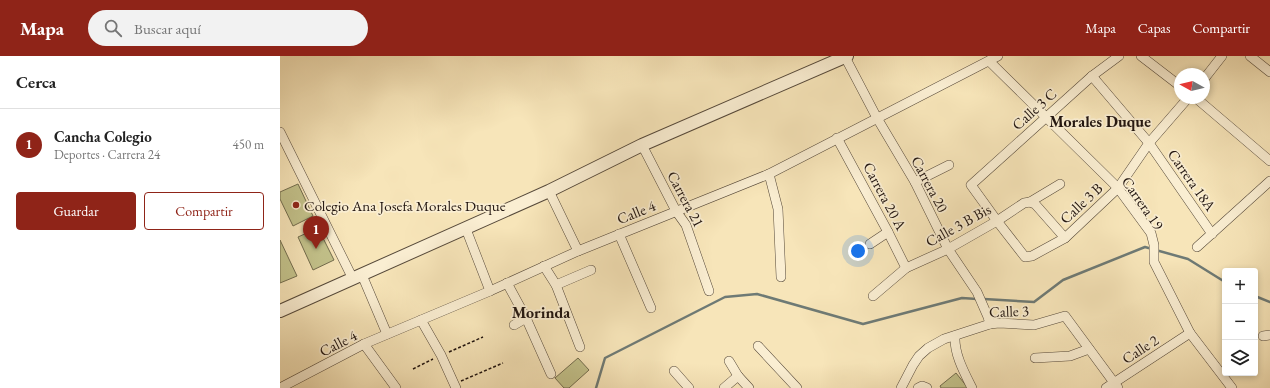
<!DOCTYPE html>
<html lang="es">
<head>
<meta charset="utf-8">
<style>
  body { margin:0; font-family:"EB Garamond",serif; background:#f2f2f2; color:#222 }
  .controls { position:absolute; right:12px; bottom:12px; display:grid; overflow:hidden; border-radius:4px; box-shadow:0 2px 6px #0003 }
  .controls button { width:36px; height:36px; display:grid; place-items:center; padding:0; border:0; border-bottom:1px solid #e0e0e0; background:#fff; color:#222; font:20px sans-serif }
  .compass { position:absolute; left:894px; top:12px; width:36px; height:36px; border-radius:50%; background:#fff; box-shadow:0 2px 6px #0003; rotate:278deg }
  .you { position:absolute; left:578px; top:195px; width:14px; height:14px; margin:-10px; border:3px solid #fff; border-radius:50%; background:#1a73e8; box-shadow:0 0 0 6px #1a73e833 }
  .badge { display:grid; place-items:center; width:26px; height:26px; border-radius:50%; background:#8f2418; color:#fff; font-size:13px; font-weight:700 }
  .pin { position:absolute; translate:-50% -33px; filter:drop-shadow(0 1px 2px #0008) }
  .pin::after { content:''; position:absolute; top:21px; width:14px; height:12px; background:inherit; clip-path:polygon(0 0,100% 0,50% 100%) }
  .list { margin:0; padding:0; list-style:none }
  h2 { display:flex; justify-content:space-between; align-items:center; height:52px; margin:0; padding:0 16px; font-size:17px }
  h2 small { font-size:13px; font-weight:400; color:#767676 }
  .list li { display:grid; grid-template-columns:26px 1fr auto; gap:12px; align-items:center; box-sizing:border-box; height:72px; padding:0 16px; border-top:1px solid #e0e0e0 }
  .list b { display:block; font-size:15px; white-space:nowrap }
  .list p { margin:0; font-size:13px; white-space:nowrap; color:#767676 }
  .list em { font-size:13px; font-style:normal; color:#767676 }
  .actions { display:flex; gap:8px; padding:12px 16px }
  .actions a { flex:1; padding:9px 0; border:1px solid #8f2418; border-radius:4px; text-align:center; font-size:14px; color:#8f2418 }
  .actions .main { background:#8f2418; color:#fff }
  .icon { flex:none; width:22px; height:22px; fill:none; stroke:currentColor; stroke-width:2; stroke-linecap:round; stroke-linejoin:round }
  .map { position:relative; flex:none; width:990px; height:332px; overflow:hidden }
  header { display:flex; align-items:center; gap:24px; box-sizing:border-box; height:56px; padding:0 20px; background:#8f2418; color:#fff }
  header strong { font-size:19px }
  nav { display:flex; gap:22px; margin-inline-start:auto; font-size:14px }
  .search { width:280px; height:36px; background:#f2f2f2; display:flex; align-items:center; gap:10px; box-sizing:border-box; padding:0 14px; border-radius:22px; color:#767676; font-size:15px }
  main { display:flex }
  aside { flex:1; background:#fff }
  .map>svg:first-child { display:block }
  .green { fill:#c3c28b; stroke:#726c4e }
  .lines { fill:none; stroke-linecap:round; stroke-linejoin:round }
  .stream { stroke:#6e7a75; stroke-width:2.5 }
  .minor-casing { stroke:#56493a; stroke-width:10 }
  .tertiary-casing { stroke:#56493a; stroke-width:14 }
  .path { stroke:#211510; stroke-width:1.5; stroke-dasharray:3 2; stroke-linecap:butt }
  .minor { stroke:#faeed2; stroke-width:9 }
  .tertiary { stroke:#faeed2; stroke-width:12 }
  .poi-dot { fill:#8f2418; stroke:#faeed2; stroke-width:1.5 }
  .labels { text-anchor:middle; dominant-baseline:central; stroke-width:3.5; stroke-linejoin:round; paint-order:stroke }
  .street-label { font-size:15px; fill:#211510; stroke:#faeed2 }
  .poi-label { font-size:15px; fill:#211510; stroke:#faeed2; text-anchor:start }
  .neighbourhood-label { font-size:16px; font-weight:bold; fill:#211510; stroke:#faeed2 }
</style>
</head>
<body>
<header>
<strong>Mapa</strong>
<div class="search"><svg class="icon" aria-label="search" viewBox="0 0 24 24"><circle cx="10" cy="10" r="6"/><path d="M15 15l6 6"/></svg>Buscar aquí</div>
<nav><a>Mapa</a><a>Capas</a><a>Compartir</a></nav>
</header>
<main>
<aside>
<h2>Cerca<small></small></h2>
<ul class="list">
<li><span class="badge">1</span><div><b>Cancha Colegio</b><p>Deportes · Carrera 24</p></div><em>450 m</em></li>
</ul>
<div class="actions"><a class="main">Guardar</a><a>Compartir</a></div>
</aside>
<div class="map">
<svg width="990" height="332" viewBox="0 0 990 332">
  <rect width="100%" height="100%" fill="#f7e5b9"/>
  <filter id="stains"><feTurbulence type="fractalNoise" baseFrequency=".005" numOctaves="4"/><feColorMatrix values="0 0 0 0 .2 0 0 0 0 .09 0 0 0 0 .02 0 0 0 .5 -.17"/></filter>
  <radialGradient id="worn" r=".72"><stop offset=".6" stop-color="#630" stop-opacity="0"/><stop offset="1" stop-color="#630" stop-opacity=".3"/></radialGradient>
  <g class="green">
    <polygon points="18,128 33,160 13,170 0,143 0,136"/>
    <polygon points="38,172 54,204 33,214 18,181"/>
    <polygon points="0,184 17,220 0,227"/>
    <polygon points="298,302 309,314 289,332 284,332 275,322"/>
    <polygon points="676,317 688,332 661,332 660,330"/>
  </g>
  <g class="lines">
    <g class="stream">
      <polyline points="975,240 990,246"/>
      <polyline points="704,243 754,246 783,224 865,191 908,203 945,226"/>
      <polyline points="316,332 325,302 445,241 477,238 583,268 682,242 697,243"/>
    </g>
    <g class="minor-casing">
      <g id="minor">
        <polyline points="839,0 812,20 691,129 717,165 745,201 752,200 785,182 838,132 869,87 908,42"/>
        <polyline points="861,0 900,30"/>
        <polyline points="970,0 990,16"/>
        <polyline points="565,1 597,62 635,126 668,193 697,236 708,261 710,268"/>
        <polyline points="709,5 838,132 871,177 874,189 874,206 910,277 952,332"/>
        <polyline points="812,20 869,87 932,178"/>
        <polyline points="924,23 942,0"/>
        <polyline points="916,42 990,105"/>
        <polyline points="0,76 73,223"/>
        <polyline points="557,82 608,176 626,212"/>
        <polyline points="362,89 396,155 406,169 429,235"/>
        <polyline points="489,118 498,153 501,221"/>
        <polyline points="635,126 669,109"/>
        <polyline points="269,135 298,195"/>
        <polyline points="750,146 755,148 785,182"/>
        <polyline points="186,173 210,235"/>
        <polyline points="339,178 371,252"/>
        <polyline points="590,188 608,176"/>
        <polyline points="917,191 990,125"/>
        <polyline points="264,210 276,229 300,291"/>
        <polyline points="82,219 107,278"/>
        <polyline points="227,227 246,262 271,318"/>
        <polyline points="276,229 311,214"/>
        <polyline points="593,240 626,212 668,193 717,165 744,147 750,146 780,128"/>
        <polyline points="141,264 161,299 176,332"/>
        <polyline points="234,269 246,262"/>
        <path d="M675,280C674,298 684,316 692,332"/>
        <polyline points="983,280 990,279"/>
        <polyline points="84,288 116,332"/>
        <polyline points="478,290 517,332"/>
        <polyline points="755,302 790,300 809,293"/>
        <polyline points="449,305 458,320 469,332"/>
        <polyline points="394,315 409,332"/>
        <polyline points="0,332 84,288 210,235 298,195 489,118 718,0"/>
        <polyline points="444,332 458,320"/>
        <polyline points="621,332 633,309 639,300 648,292 664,283 710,268 719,267 754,269 785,260 838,332"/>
        <polyline points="638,332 642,330 647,332"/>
        <polyline points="826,332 910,277"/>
      </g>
    </g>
    <g class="tertiary-casing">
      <polyline id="tertiary" points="0,255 269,135 362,89 567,0"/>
    </g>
    <g class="path">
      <polyline points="169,296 203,281"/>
      <polyline points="133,313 153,303"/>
      <polyline points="181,325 223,307"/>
    </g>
    <use href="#minor" class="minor"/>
    <use href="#tertiary" class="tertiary"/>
  </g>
  <circle class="poi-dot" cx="16" cy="149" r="4"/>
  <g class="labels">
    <g class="street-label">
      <text transform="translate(754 53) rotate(-42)">Calle 3 C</text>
      <text transform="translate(912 124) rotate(55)">Carrera 18A</text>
      <text transform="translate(650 128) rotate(62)">Carrera 20</text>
      <text transform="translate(605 140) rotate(62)">Carrera 20 A</text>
      <text transform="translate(406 143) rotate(62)">Carrera 21</text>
      <text transform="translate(801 147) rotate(-43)">Calle 3 B</text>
      <text transform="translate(863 147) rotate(55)">Carrera 19</text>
      <text transform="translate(356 156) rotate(-22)">Calle 4</text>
      <text transform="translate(678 169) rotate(-29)">Calle 3 B Bis</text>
      <text transform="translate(729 255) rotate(-2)">Calle 3</text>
      <text transform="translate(58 287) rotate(-27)">Calle 4</text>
      <text transform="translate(860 293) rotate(-33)">Calle 2</text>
    </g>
    <g class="poi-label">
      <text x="24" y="149">Colegio Ana Josefa Morales Duque</text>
    </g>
    <g class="neighbourhood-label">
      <text x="820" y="65">Morales Duque</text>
      <text x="261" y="256">Morinda</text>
    </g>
  </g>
  <rect width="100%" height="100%" filter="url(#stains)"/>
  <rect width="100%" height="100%" fill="url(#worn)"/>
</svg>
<div class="controls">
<button>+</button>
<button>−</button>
<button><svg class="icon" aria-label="layers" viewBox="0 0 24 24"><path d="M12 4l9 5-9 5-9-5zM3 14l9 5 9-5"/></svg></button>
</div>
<svg class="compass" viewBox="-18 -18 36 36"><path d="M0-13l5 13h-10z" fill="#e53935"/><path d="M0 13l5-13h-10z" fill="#767676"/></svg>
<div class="you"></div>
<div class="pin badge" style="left:36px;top:193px">1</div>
</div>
</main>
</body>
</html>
